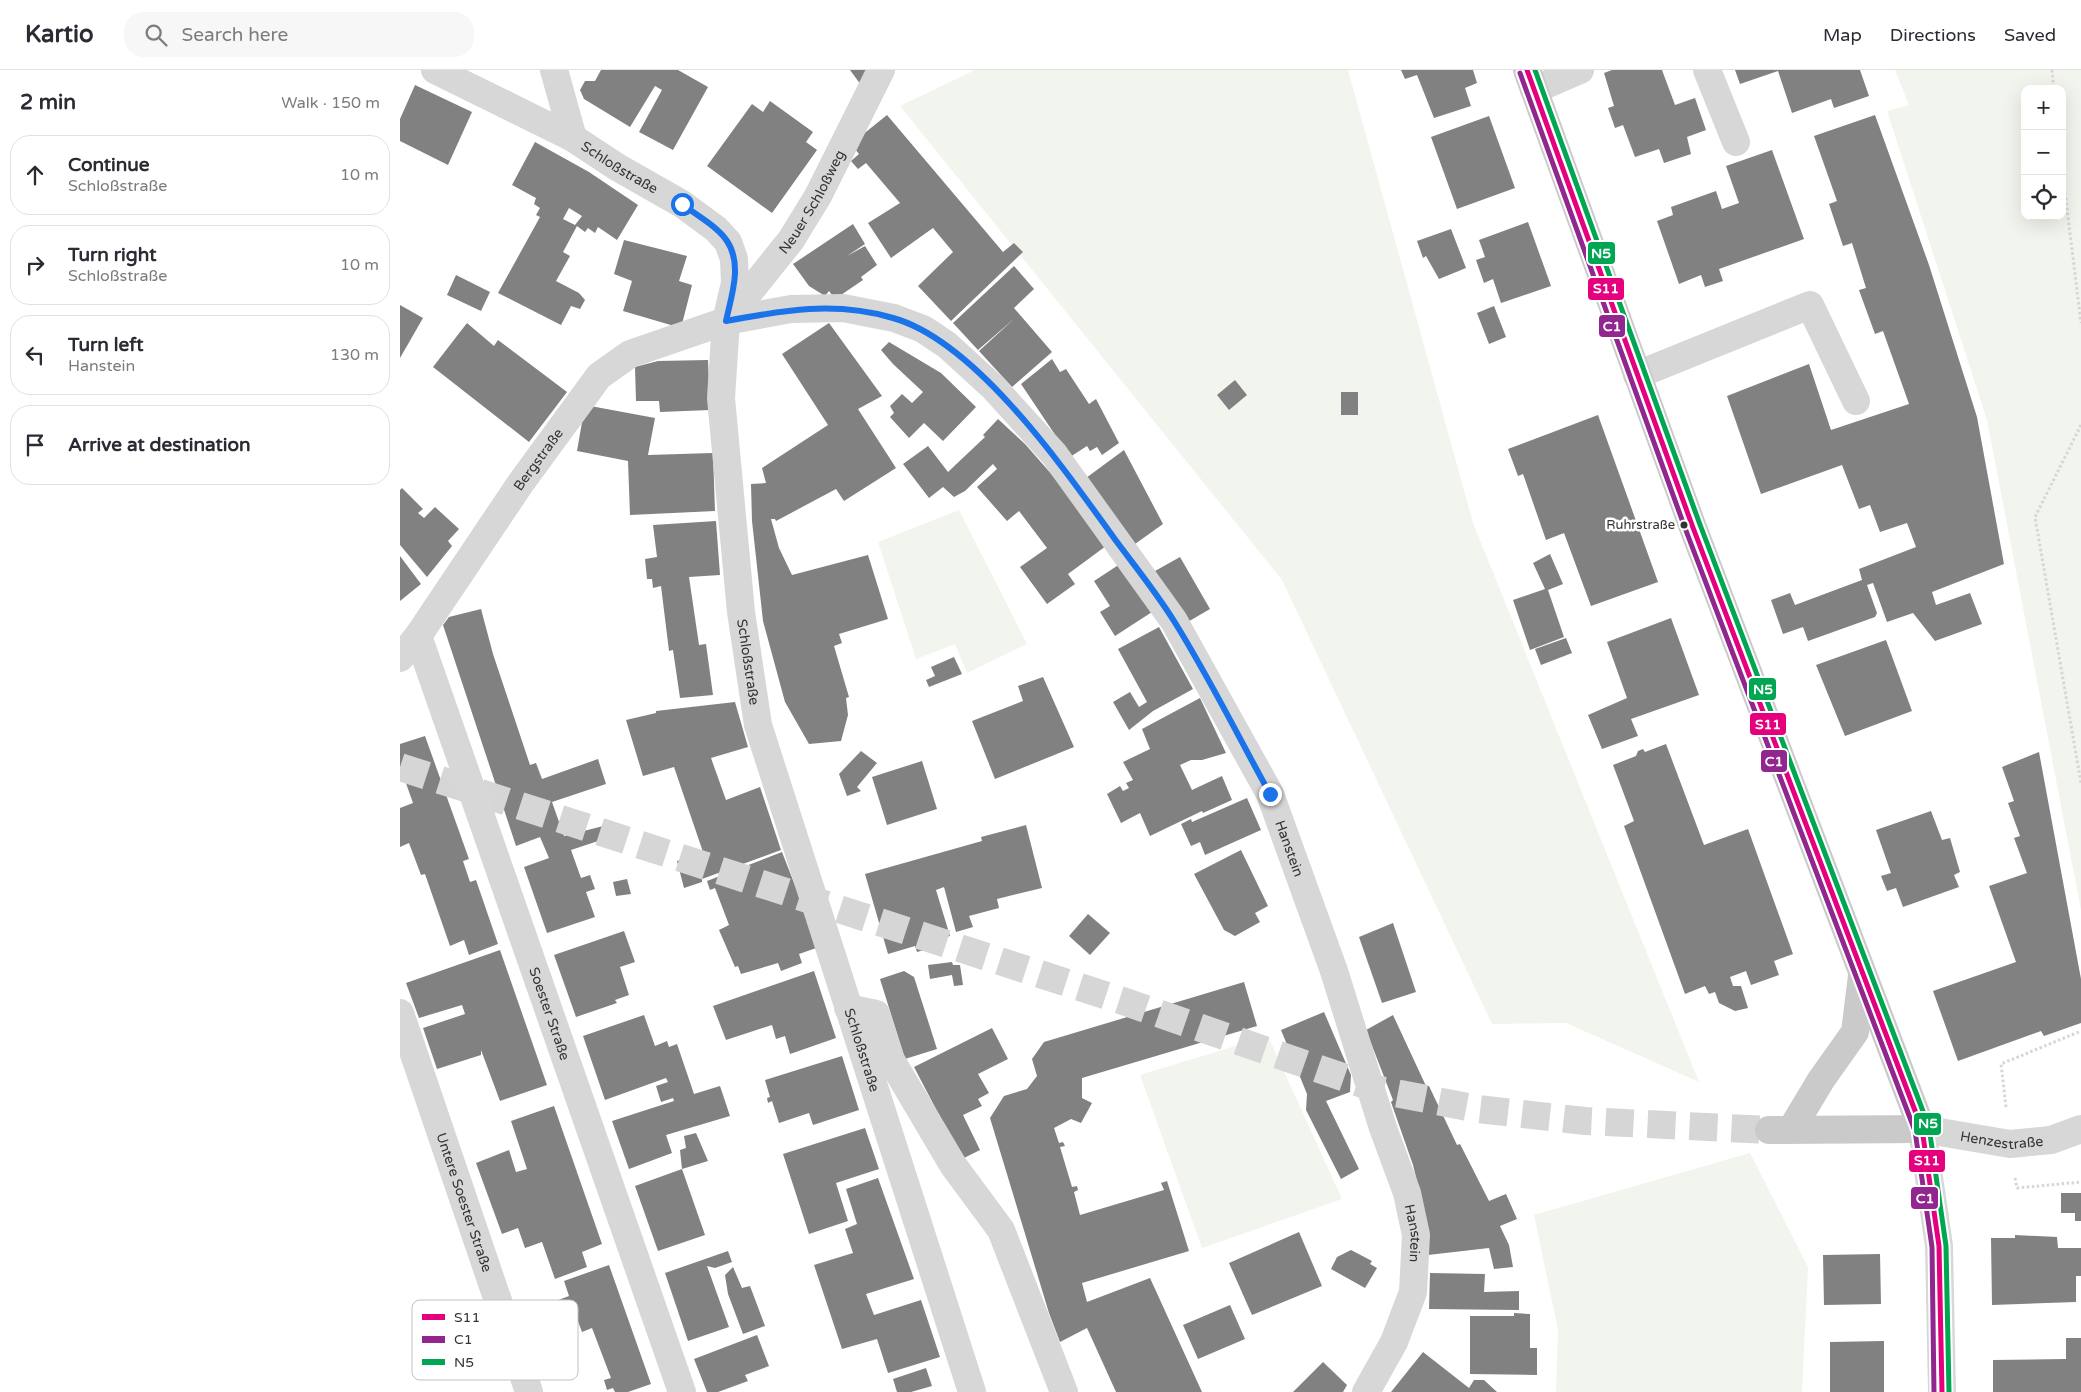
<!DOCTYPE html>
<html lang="en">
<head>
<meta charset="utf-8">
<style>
  body { margin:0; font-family:"Varela Round",sans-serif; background:#f7f7f7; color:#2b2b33 }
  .controls { position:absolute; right:15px; top:15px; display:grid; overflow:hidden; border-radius:10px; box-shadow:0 5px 20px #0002 }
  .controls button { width:45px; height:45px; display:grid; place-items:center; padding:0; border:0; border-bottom:1px solid #e1e1e2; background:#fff; color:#2b2b33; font:25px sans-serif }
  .stop { position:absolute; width:15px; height:15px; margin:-11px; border:4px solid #1a73e8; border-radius:50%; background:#fff }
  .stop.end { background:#1a73e8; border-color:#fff; box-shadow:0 1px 5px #0008 }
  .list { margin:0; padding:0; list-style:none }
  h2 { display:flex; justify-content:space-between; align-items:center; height:65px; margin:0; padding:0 20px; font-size:21px }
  h2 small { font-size:16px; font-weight:400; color:#7c7c81 }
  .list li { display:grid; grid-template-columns:32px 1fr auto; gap:15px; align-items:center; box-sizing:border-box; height:80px; margin:0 10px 10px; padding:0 10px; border:1px solid #e1e1e2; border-radius:20px }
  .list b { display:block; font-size:19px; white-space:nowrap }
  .list p { margin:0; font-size:16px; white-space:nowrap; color:#7c7c81 }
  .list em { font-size:16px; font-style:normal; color:#7c7c81 }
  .icon { flex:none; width:28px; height:28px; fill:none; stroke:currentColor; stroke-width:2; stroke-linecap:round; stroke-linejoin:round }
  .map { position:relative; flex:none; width:1681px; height:1322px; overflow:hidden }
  header { display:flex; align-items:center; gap:30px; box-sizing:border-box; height:70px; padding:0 25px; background:#fff; border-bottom:1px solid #e1e1e2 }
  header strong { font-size:24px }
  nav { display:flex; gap:28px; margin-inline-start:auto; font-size:18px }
  .search { width:350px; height:45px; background:#f7f7f7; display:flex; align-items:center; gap:12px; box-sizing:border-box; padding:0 18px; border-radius:20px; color:#7c7c81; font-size:19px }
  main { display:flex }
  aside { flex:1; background:#fff }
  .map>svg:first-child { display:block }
  .green { fill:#f1f5ed; fill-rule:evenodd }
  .building { fill:#818181; fill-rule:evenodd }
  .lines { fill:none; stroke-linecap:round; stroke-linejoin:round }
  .major-tunnel { stroke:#d6d6d6; stroke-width:28; stroke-dasharray:28 14; stroke-linecap:butt }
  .path { stroke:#d6d6d6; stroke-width:3; stroke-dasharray:2.5 2.5; stroke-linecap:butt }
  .minor { stroke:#d7d7d7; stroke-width:28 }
  .major { stroke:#cacaca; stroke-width:28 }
  .bus-1-casing { stroke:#fff; stroke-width:9 }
  .bus-2-casing { stroke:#fff; stroke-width:9 }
  .bus-3-casing { stroke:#fff; stroke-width:9 }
  .bus-1 { stroke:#e5007d; stroke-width:5 }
  .bus-2 { stroke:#91268f; stroke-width:5 }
  .bus-3 { stroke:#00a651; stroke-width:5 }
  .route { stroke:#1a73e8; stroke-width:6 }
  .bus-dot { fill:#333; stroke:#fff; stroke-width:2 }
  .labels { text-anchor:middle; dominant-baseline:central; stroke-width:5; stroke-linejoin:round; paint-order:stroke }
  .bus-label { font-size:13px; fill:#333; stroke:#fff; text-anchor:end }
  .street-label { font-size:14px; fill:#333; stroke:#fff }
  .key { fill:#fff; stroke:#c2c2c2; stroke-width:1 }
  .key-label { font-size:14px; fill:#333 }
  .line-badge { stroke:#fff; stroke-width:2 }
  .badge-label { font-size:14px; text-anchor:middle; font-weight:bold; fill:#fff }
</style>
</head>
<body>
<header>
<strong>Kartio</strong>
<div class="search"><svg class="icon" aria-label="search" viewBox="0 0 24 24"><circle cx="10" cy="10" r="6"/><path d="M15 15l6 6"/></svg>Search here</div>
<nav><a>Map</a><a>Directions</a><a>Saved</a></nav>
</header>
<main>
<aside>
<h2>2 min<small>Walk · 150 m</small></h2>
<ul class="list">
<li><svg class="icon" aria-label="ahead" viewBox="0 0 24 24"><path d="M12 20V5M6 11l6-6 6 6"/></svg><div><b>Continue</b><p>Schloßstraße</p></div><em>10 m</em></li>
<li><svg class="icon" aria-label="right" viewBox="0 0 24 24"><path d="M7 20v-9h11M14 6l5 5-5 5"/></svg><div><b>Turn right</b><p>Schloßstraße</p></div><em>10 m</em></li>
<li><svg class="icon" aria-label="left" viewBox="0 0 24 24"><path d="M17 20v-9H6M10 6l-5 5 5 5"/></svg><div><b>Turn left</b><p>Hanstein</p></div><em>130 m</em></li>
<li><svg class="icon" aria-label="arrive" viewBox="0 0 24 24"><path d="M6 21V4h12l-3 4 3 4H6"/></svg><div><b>Arrive at destination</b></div></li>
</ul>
</aside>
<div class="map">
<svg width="1681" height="1322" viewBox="0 0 1681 1322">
  <rect width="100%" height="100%" fill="#fff"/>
  <g class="green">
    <polygon points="575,0 948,0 1073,453 1299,1012 1166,953 1092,954 882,510 500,36"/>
    <path d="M1495,0H1681V840L1587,350L1487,41L1509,35ZM1625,19H1662V146H1625Z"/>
    <polygon points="559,440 627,574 567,603 555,574 516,589 478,472"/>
    <polygon points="868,966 942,1129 802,1178 740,1005"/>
    <polygon points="1350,1083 1408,1197 1402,1322 1156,1322 1158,1260 1134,1145"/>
  </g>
  <g class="building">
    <polygon points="201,0 278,0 308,17 273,80 239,62 262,20 255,16 230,57 184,29 180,20 185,11 195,11"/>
    <polygon points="450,0 470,0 461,15"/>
    <polygon points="1001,0 1073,0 1077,13 1065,18 1071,36 1034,48 1017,5 1005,9"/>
    <polygon points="1212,0 1262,0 1275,35 1295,28 1306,60 1287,67 1291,84 1264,93 1259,79 1235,87 1223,55 1215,58 1208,38 1214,36 1204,3"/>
    <polygon points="1335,0 1460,0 1469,26 1434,38 1431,29 1392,43 1378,1 1340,14"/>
    <polygon points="15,15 72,42 48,95 0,71 0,49"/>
    <polygon points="370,31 413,62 406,72 417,80 372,143 307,96 352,34 363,42"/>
    <polygon points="487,45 603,182 614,173 623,182 551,251 518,216 553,182 533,158 491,188 468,153 500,133 466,93 458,99 451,91 459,84 451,74"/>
    <polygon points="1475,45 1529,195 1577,347 1604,494 1532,522 1536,535 1570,523 1582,554 1535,571 1513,543 1487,552 1473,513 1467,515 1477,543 1475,547 1408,571 1403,557 1383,564 1371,530 1390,523 1395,535 1462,510 1459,499 1516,477 1507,453 1480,462 1470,435 1459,439 1442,395 1361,424 1327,326 1409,294 1431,360 1509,334 1483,261 1475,264 1460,223 1459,220 1466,218 1452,173 1443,176 1429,134 1437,131 1414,66"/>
    <polygon points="1089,46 1115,118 1057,139 1031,67"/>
    <path d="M135,72L189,102L238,135L217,170L198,157L195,163L188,158L185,162L177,156L163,182L170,186L156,211L179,223L185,230L180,239L171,236L161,255L98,223L140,147L136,145L140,138L134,134L136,128L112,115ZM169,138L182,146L175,155L163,149Z"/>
    <polygon points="1372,80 1404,169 1319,199 1323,211 1305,217 1301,205 1279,214 1257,151 1273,145 1271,137 1316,121 1322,139 1339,133 1326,96"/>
    <polygon points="1128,152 1151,216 1101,233 1093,209 1084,213 1076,190 1085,187 1079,170"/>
    <polygon points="453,154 465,174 447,186 465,176 477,195 461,207 463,210 435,229 429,221 425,226 409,216 393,194"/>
    <polygon points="1051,159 1066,198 1039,209 1026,186 1023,188 1017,171"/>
    <polygon points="224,170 287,186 279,211 292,215 281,258 223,241 232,211 214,204"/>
    <polygon points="614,196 634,219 614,238 652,282 612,317 579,281 615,248 578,280 553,253"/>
    <polygon points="56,205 90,222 81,241 47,225"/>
    <polygon points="0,235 23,248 0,288"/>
    <polygon points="1094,236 1106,267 1089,274 1077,243"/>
    <polygon points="67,253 94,276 98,270 167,322 129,372 33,297"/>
    <polygon points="429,253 482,326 458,339 496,398 444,431 436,419 376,451 375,449 371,449 379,478 392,505 468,485 488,549 439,564 442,573 434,576 449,627 446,628 448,645 441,671 409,674 385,632 363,551 352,451 351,414 366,413 362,398 428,355 382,284"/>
    <polygon points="489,272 541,303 576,337 543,371 524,353 509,368 490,347 494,343 490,336 502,324 512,333 523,322 493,294 481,280"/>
    <polygon points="652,289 660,302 666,299 689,334 696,329 719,373 702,385 697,377 690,381 687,376 670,387 621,314"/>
    <polygon points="308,290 310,340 260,342 259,331 236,331 235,297 258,291"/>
    <polygon points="835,310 847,325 829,340 817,325"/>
    <rect x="941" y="322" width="17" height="23"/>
    <polygon points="185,335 255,348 248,385 313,383 315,441 230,445 228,391 177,381"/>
    <polygon points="1198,345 1258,512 1191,536 1164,463 1146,470 1123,404 1118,406 1108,379"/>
    <polygon points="598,349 625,374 668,423 706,476 668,504 675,514 647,534 620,497 647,478 619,441 607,451 577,417 597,399 593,394 565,421 554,427 543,417 529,428 503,394 528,376 548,402 585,367 583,365"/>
    <polygon points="724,380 763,454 735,474 686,408"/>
    <polygon points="2,418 23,439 18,443 24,448 35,437 59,459 48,471 52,476 27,507 0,475 0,420"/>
    <polygon points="316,451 320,505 289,507 299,575 306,574 313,625 280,628 273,580 269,581 261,516 253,518 252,509 247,509 245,489 257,487 253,455"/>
    <polygon points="1150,484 1163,514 1148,520 1164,567 1130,580 1113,530 1145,519 1133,493"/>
    <polygon points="0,486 21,514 0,531"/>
    <polygon points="780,487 810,539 786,553 755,501"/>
    <polygon points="720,494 752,542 715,566 700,542 710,536 694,511"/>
    <polygon points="81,539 93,584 130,695 136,693 142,709 198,689 206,714 152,732 164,766 215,753 219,764 171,780 181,808 190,805 195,819 186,822 195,847 147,863 124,797 149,788 140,767 116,776 43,555 49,547"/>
    <polygon points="1271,548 1299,625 1231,649 1238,666 1202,679 1188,645 1227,628 1207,572"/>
    <polygon points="759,557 793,619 753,641 729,660 713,632 730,622 739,637 747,632 718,579"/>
    <polygon points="1166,568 1172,583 1141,595 1135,579"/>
    <polygon points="1486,570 1512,641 1445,666 1416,595"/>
    <polygon points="554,587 562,604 529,617 526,610 535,606 531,597"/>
    <polygon points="643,607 674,677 595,709 572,651 623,631 618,616"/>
    <polygon points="800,628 826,683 802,690 791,690 780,695 792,720 822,706 832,730 803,743 802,741 750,766 740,743 721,753 707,724 720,716 723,721 729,718 726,713 733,710 723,692 750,679 742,659"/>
    <polygon points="335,632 348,677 311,688 326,730 360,717 381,780 302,809 302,812 284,818 277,791 303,782 274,697 243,706 226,650 256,643 256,641"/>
    <polygon points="25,666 69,789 63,791 70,812 76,810 98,874 69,885 64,870 50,876 25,804 21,805 9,773 0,777 0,738 13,733 2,702 0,703 0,674"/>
    <polygon points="1266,674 1304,775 1348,759 1393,884 1374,891 1379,905 1351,915 1346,901 1330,907 1333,916 1341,916 1348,938 1335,941 1319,933 1315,922 1309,924 1305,916 1285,924 1224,756 1234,751 1213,695 1236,686 1238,681 1243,679 1245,682"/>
    <polygon points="461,681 477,693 457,717 461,721 447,726 439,704"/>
    <polygon points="1639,682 1681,909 1681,953 1644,966 1641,961 1558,991 1533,921 1616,892 1589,816 1627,803 1614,768 1620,766 1608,733 1614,731 1602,697"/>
    <polygon points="522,691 537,739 487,755 472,707"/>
    <polygon points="847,728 861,760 805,785 800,772 791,776 781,754 791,749 792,752"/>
    <polygon points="1531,741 1542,770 1550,768 1560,802 1554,805 1559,817 1503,837 1496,818 1487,821 1481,806 1491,803 1476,760"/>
    <polygon points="626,755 642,818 597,829 599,838 569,846 573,857 556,862 544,817 536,820 550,866 537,870 538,876 517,882 515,876 488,884 465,804 582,771 581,767"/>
    <polygon points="841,780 868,836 855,843 860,852 835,866 824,860 794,804"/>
    <polygon points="382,782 419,877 399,884 402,893 381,901 378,893 341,904 338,896 335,897 319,860 329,855 315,818 310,820 307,811"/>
    <polygon points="227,809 231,824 216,826 213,812"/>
    <polygon points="688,844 710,863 690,885 669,866"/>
    <polygon points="993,853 1016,922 982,933 959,867"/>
    <polygon points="224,861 235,892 220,897 229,925 215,930 217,933 176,947 154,885"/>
    <polygon points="100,880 147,1015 100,1031 81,980 81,985 37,999 23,958 65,944 62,935 19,948 6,913"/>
    <polygon points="552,892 553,895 560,895 563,915 554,916 552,905 530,909 528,895"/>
    <polygon points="414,901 436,968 390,984 385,966 376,969 372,955 326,970 313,936"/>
    <polygon points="504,901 514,907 537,979 505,989 480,909"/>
    <polygon points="844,912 857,956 682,1008 682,1028 692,1033 681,1053 671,1049 654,1058 659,1073 663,1072 665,1076 660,1077 672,1117 677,1116 678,1120 674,1122 680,1145 764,1120 761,1113 767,1111 789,1181 682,1213 687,1232 750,1208 802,1322 716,1322 687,1258 660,1272 649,1243 590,1048 604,1026 627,1019 637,1006 632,989 644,972"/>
    <polygon points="924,942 951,1005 950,1022 926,1031 959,1099 941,1109 906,1040 907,1024 881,960"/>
    <polygon points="244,945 255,976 267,971 269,977 277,974 294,1024 320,1016 330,1046 266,1065 272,1083 229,1099 212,1051 274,1031 273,1028 261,1032 256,1016 268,1012 266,1008 205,1030 183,966"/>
    <polygon points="993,945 1026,1016 1029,1016 1057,1075 1060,1074 1089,1131 1106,1124 1117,1149 1100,1156 1109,1175 1113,1197 1094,1199 1089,1178 1028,1185 1021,1127 1013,1095 991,1032 993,1030 966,960"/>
    <polygon points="592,958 608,989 578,1004 589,1023 578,1029 582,1036 563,1045 580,1080 562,1089 514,997"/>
    <polygon points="442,986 459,1040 413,1055 409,1043 379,1053 372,1031 368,1033 367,1028 370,1027 365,1010"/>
    <polygon points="154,1036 202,1174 182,1182 187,1197 155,1209 142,1172 125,1178 118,1158 102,1164 76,1093 109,1080 116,1102 127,1099 111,1051"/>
    <polygon points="465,1058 479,1099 436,1113 448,1151 409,1164 383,1084"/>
    <polygon points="296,1063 308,1091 282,1099 305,1165 258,1181 235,1116 282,1099 280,1080 286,1078 284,1066"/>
    <polygon points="478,1108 514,1209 466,1224 474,1245 521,1230 540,1287 488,1303 477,1269 442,1279 414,1195 453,1183 445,1159 457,1154 446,1119"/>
    <polygon points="1661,1123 1681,1123 1681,1151 1675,1151 1675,1143 1661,1143"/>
    <polygon points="899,1162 922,1216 852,1245 829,1193"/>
    <polygon points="1615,1165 1657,1167 1658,1178 1681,1178 1681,1206 1676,1206 1676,1232 1592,1235 1591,1168 1615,1168"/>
    <polygon points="951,1180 972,1191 970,1194 977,1198 965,1218 931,1199 937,1187"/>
    <polygon points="328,1181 332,1192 315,1198 307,1196 329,1257 288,1271 265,1203"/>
    <polygon points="1480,1184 1481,1234 1424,1235 1423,1185"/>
    <polygon points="209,1195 251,1314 228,1322 215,1322 213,1318 207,1320 204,1310 211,1308 192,1258 182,1262 175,1243 159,1249 153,1232 169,1226 164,1211"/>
    <polygon points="333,1197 342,1218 350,1216 365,1256 343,1264 328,1224 325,1205"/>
    <polygon points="1030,1203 1085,1204 1084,1222 1119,1221 1119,1240 1029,1239"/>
    <polygon points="830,1235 845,1269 798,1289 783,1255"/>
    <polygon points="1114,1243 1130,1244 1130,1278 1137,1278 1137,1305 1070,1304 1070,1246 1114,1246"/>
    <polygon points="357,1265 369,1296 345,1305 348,1311 318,1322 307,1322 294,1289"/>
    <polygon points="1666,1268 1681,1268 1681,1322 1593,1322 1593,1290 1666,1289"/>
    <polygon points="1484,1271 1484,1322 1430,1322 1430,1272"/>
    <polygon points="1023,1282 1069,1318 1074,1310 1084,1310 1097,1322 991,1322"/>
    <polygon points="923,1292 947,1315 943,1322 893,1322"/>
    <polygon points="526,1298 532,1316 511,1322 497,1322 493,1309"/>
  </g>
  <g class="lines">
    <polyline class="major-tunnel" points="0,697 720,930 980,1020 1078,1039 1185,1051 1369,1060"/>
    <g class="path">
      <polyline points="1652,0 1654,19"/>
      <polyline points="1662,98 1681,253"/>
      <polyline points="1681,355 1635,447 1681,713"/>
      <polyline points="1606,1037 1601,994 1681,961"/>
      <polyline points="1615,1108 1617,1118 1681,1112"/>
    </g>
    <g class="minor">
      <path id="s1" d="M35,0L173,68L217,97L282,134L316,159L328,172L334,189L335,213L326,251L321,328L341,542L358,655L572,1322"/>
      <polyline points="154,0 173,68"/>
      <polyline points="1307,0 1336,72"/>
      <polyline points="1134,20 1180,0"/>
      <path id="s2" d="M330,246L391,170L418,126L481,0"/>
      <polyline points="1237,305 1410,235 1456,331"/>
      <path id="s3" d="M18,566L282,1322"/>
      <path id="s4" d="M0,588L18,566L120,414L199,306L230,284L326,251L391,239L443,238L494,248L523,259L547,275L594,318L654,384L774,551L870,724L934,901L983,1058L1007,1123L1016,1165L1013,1222L994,1272L966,1322"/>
      <polyline points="448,938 476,944 491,990 553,1095 601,1160 664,1322"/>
      <path id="s5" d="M0,943L129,1322"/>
      <path id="s6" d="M1542,1322L1539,1176L1522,1059L1610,1074L1651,1070L1681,1059"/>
    </g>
    <g class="major">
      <polyline points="1127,0 1292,455 1522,1059 1369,1060"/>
      <polyline points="1391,1060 1421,1010 1455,962 1462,906"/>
    </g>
    <g class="bus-1-casing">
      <polyline id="bus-1" points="1127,0 1292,455 1522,1059 1539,1176 1542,1322"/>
    </g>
    <g class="bus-2-casing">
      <polyline id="bus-2" points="1120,3 1285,458 1515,1061 1532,1177 1534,1322"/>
    </g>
    <g class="bus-3-casing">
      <polyline id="bus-3" points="1135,0 1299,452 1529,1057 1546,1176 1549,1322"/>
    </g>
    <use href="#bus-1" class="bus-1"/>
    <use href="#bus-2" class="bus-2"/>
    <use href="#bus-3" class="bus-3"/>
  </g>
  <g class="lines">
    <path class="route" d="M282,134C296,145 317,156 327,171C343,195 331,227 326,251C384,240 435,231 493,248C576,271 665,400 714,468C734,495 756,522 774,551C809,607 838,666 870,724"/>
  </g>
  <circle class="bus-dot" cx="1284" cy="455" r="4.5"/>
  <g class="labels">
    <g class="bus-label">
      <text x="1275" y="455">Ruhrstraße</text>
    </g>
    <g class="street-label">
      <text stroke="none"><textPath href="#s1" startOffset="209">Schloßstraße</textPath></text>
      <text stroke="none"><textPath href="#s2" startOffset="141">Neuer Schloßweg</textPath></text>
      <text stroke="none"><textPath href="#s4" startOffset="242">Bergstraße</textPath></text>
      <text stroke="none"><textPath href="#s1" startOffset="765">Schloßstraße</textPath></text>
      <text stroke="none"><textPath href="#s4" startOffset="1329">Hanstein</textPath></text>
      <text stroke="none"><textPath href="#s3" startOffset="400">Soester Straße</textPath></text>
      <text stroke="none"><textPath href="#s1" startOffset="1170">Schloßstraße</textPath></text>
      <text stroke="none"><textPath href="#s6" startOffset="345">Henzestraße</textPath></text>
      <text stroke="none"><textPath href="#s5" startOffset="200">Untere Soester Straße</textPath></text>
      <text stroke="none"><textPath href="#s4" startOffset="1734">Hanstein</textPath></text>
    </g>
  </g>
  <rect x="12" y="1230" width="166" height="80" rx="8" class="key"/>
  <rect x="22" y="1244" width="23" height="6" fill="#e5007d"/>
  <rect x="22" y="1266" width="23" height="7" fill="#91268f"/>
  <rect x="22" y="1289" width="23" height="6" fill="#00a651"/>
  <g class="key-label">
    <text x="54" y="1252">S11</text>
    <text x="54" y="1274">C1</text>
    <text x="54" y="1297">N5</text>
  </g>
  <g class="line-badge">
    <rect x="1187" y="171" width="29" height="24" rx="5" fill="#00a651"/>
    <rect x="1187" y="207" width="38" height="24" rx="5" fill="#e5007d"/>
    <rect x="1198" y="244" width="28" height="24" rx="5" fill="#91268f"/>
    <rect x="1348" y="607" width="29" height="24" rx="5" fill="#00a651"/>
    <rect x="1349" y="642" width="38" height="24" rx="5" fill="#e5007d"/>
    <rect x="1360" y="679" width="28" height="24" rx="5" fill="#91268f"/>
    <rect x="1513" y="1042" width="29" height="24" rx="5" fill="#00a651"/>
    <rect x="1508" y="1079" width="38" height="24" rx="5" fill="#e5007d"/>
    <rect x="1510" y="1116" width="29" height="24" rx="5" fill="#91268f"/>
  </g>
  <g class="badge-label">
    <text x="1201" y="188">N5</text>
    <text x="1206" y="223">S11</text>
    <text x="1212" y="261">C1</text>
    <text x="1363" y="624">N5</text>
    <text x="1368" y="659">S11</text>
    <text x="1374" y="696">C1</text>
    <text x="1528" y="1058">N5</text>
    <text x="1527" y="1095">S11</text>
    <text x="1525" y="1133">C1</text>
  </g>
</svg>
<div class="controls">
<button>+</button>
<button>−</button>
<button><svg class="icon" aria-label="locate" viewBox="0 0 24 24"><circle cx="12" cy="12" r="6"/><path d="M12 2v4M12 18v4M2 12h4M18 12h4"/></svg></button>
</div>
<div class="stop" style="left:282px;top:134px"></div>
<div class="stop end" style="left:870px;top:724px"></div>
</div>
</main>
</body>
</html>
